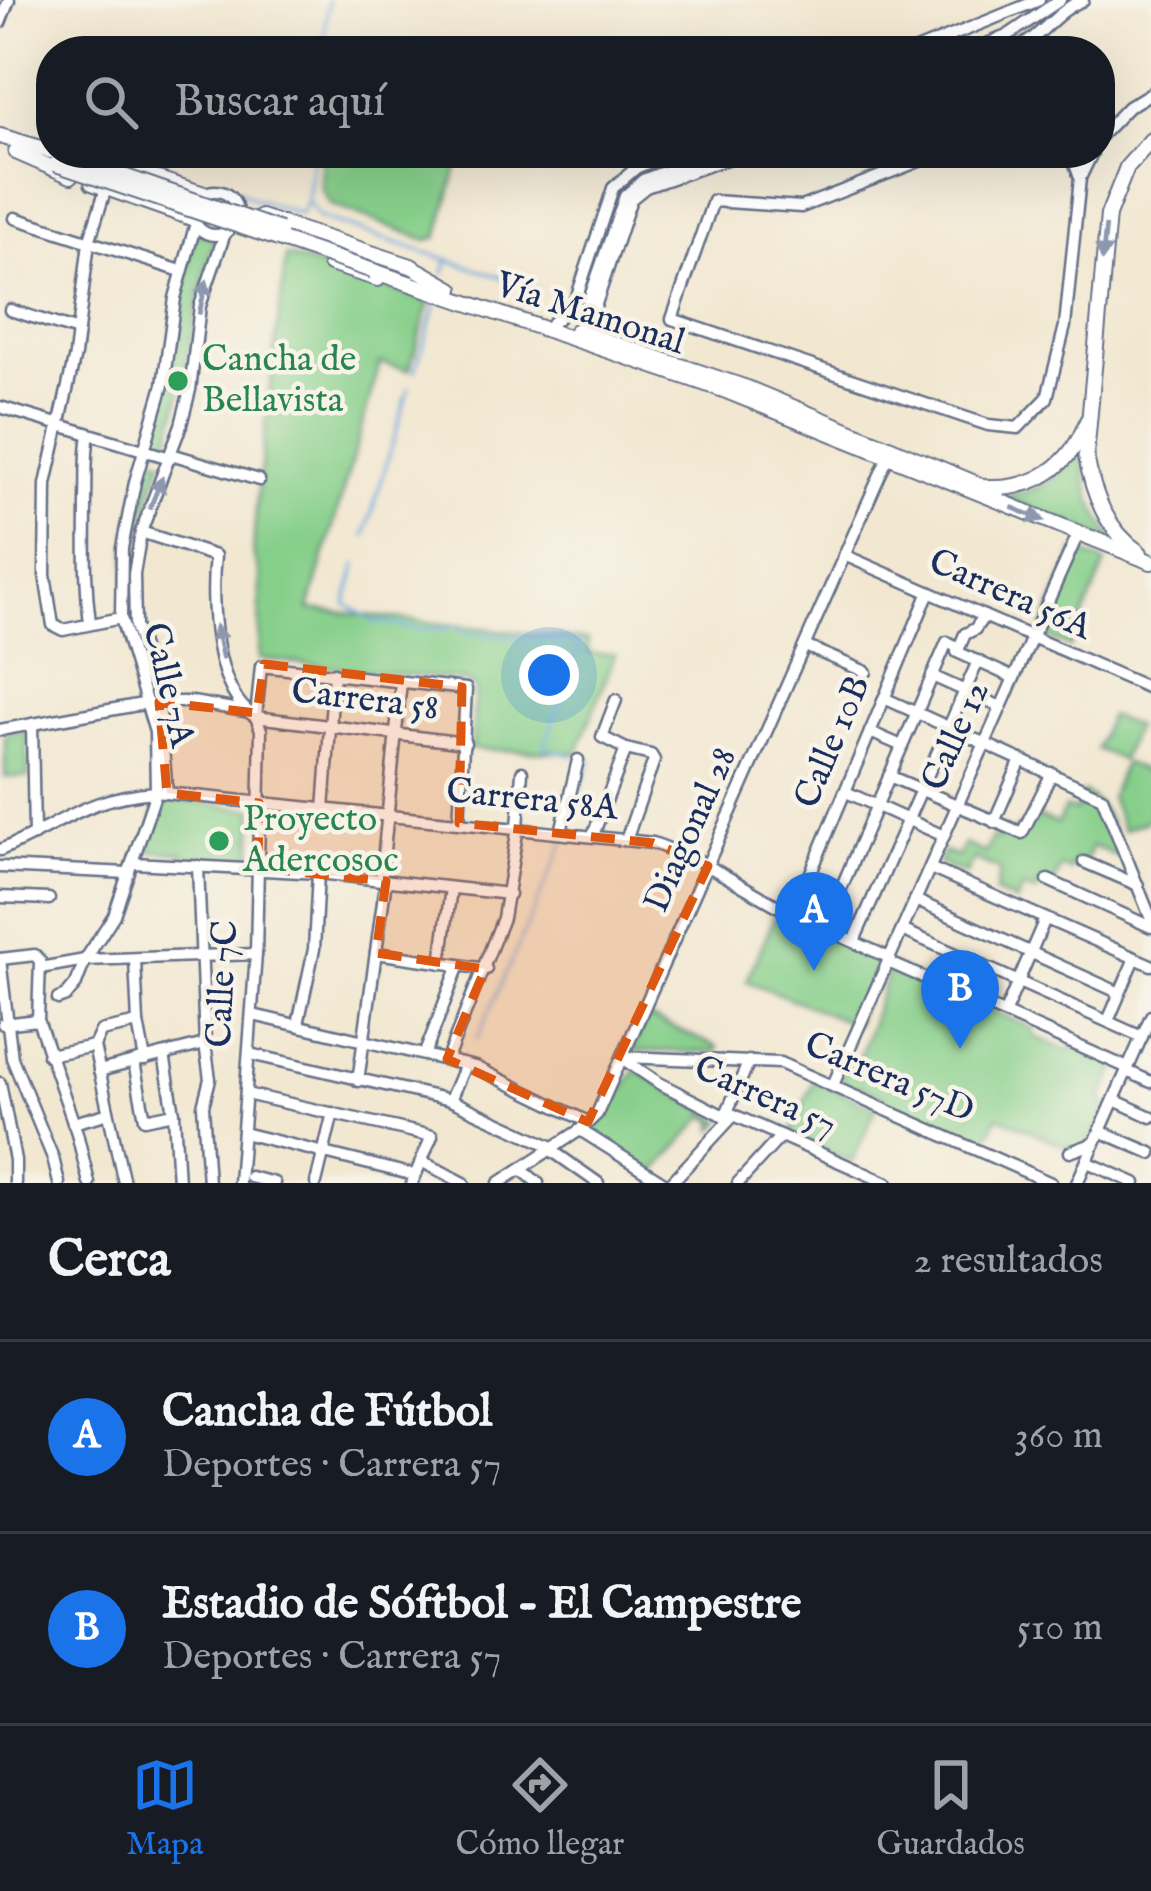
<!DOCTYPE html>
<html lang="es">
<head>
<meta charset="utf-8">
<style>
  body { margin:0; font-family:"IM FELL English",serif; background:#242831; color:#f1f3f6 }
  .you { position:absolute; left:549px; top:675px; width:42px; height:42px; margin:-30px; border:9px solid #fff; border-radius:50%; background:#1a73e8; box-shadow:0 0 0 18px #1a73e833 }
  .badge { display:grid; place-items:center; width:78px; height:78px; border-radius:50%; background:#1a73e8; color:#fff; font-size:39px; font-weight:700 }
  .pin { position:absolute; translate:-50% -99px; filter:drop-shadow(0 3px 6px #0008) }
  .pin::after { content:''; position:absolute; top:63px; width:42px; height:36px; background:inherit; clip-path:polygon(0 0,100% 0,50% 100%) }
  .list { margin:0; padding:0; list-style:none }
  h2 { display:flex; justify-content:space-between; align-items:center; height:156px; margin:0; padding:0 48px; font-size:51px }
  h2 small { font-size:39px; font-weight:400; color:#9ea1a6 }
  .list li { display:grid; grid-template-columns:78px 1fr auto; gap:36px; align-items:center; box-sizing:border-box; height:192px; padding:0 48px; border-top:3px solid #363941 }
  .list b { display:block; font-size:45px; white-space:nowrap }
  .list p { margin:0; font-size:39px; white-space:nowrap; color:#9ea1a6 }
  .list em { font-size:39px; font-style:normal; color:#9ea1a6 }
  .icon { flex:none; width:66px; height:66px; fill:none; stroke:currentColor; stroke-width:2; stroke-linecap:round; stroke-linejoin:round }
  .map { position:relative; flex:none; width:1151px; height:1183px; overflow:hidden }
  .search { position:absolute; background:#171b24; box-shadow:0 12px 48px #0002; left:36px; right:36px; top:36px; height:132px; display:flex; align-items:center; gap:30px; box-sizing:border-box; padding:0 42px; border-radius:48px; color:#9ea1a6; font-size:45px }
  .sheet { height:540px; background:#171b24 }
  nav { display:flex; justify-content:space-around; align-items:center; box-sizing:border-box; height:168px; border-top:3px solid #363941; background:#171b24; font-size:33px; color:#9ea1a6 }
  nav a { display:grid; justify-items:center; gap:6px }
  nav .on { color:#1a73e8 }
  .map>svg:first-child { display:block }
  .green { fill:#86cf8a; stroke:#507f74; stroke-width:3 }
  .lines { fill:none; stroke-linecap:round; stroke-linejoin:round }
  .stream { stroke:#70a9df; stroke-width:3 }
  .minor-casing { stroke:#667087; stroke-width:15 }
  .major-casing { stroke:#667087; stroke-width:18 }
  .minor { stroke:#fff; stroke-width:10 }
  .major { stroke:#fff; stroke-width:14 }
  .major-bridge-casing { stroke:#667087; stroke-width:18; stroke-linecap:butt }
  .major-bridge { stroke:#fff; stroke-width:14 }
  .oneway { fill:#8d97ae }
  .marked { fill:#de5710; fill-opacity:0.2; stroke:#de5710; stroke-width:9; stroke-dasharray:24 15; stroke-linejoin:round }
  .leisure-dot { fill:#2e9e5b; stroke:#f7f3e8; stroke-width:4.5 }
  .labels { text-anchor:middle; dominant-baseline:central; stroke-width:9; stroke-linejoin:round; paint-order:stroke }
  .street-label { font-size:36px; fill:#1b2f5e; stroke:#f7f3e8 }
  .leisure-label { font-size:36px; fill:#27864d; stroke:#f7f3e8; text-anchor:start }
</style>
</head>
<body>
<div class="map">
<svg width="1151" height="1183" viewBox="0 0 1151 1183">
  <rect width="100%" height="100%" fill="#f7f3e8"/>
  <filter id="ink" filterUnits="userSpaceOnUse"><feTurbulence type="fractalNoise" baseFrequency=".00833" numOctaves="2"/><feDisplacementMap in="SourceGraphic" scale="24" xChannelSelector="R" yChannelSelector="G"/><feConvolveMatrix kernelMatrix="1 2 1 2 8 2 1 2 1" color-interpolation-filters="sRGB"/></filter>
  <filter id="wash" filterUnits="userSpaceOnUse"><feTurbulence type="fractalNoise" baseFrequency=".004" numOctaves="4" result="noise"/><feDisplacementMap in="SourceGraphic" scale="48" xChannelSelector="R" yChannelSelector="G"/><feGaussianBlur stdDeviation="2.7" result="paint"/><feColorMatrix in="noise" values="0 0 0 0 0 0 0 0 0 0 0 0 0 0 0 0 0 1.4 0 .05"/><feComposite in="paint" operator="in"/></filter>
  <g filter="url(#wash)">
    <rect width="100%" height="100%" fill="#f2e8d2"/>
    <g class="green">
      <polygon points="322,153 461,153 438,237 427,240 331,205 321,188"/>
      <path d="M196,229L203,235L215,236C193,306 188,378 167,448L150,444Z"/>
      <polygon points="286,256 430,301 409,370 380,363 309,609 588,640 588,653 615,655 577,753 472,749 475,687 464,681 259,659 260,576 253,554 256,507"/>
      <path d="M1083,442C1084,483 1090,512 1118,543L1001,495C1038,494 1068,475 1083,442Z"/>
      <path d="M147,454L163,460C145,509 124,565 132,618C138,656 157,690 157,729L124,616L129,530Z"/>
      <polygon points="1076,550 1106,563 1070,647 1040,634"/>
      <polygon points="1109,716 1135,726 1121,760 1096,749"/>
      <polygon points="27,731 28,777 5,777 5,734"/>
      <polygon points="1124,763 1151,774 1151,819 1123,830 1110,797"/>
      <path d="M1083,792C1106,805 1115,833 1120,857L1092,846L1084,864L1076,860L1070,870L1061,867L1052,887L1041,882L1036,893L1023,888L1016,902L995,893L1000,870L973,859L966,874L939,864L944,852L958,857L964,844L985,853L992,837L999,839L1004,828L1011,833L1035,816L1057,824L1065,808L1076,811Z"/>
      <polygon points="157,798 254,809 252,863 184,860 184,853 149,851"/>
      <polygon points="776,913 881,957 855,1025 747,981"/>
      <path d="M891,965L1034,1029L1033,1036L1070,1051L1073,1045L1118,1064L1101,1102L1107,1105L1084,1155L998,1116L984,1147L881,1102L883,1096L860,1086L857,1091L845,1086L841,1077L848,1062L856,1065C870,1031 877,999 891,965Z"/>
      <polygon points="647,1017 718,1047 716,1052 636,1051 634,1047"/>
      <polygon points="636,1070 723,1121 714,1131 717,1123 706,1115 655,1172 588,1132 600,1123"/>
      <polygon points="814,1080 876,1108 852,1162 790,1135"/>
    </g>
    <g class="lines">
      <g class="stream">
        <polyline points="323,51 328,0"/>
        <polyline points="238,189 250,198 300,214 307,201 313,153"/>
        <polyline points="307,201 318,217 537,289"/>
        <polyline points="444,273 447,262"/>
        <polyline points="600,312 629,322"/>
        <polyline points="415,371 437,301"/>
        <polyline points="365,536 409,388"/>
        <path d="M357,564L346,604L378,624L383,621C402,629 435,632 455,626L467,633L581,643L544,748L574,756"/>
        <polyline points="570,815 592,760 583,758"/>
        <polyline points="477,1039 565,840"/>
      </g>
    </g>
  </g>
  <g filter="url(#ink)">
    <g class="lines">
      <g class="minor-casing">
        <g id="minor">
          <polyline points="0,23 9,0"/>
          <polyline points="914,51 1039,0"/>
          <polyline points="969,51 1007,36 1060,0"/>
          <path d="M1011,51C1040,40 1055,11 1083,0"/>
          <polyline points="1100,136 1128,107 1151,93"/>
          <polyline points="940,153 801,207 713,201 672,319 988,425 1018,428 1047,398 1065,326 1080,178 1071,153"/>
          <polyline points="1080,178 1092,153"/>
          <polyline points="106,188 89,242 75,355 46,484 45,575 53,625 63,630 121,618"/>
          <circle cx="215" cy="213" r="22"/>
          <polyline points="15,218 181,271"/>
          <polyline points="10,310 78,331"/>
          <polyline points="552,323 571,306 577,296 613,188 636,168 670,153"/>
          <polyline points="578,332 625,196 643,180 713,153"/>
          <polyline points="586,334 631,199 646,187 744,153"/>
          <polyline points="0,407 170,458"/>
          <path d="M89,434C85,458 87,477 86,500C86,546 84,576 90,623"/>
          <polyline points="171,454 259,480"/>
          <path d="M141,532L215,556C210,599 213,694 256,717L465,743"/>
          <polyline points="844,555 1151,689"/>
          <polyline points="805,646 866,672"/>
          <polyline points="959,648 965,634 975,629 984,616"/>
          <polyline points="932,676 1001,707"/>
          <polyline points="884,698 1102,797 1151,919"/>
          <polyline points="616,700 602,737 626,749"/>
          <polyline points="159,702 192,702 245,711"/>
          <polyline points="32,724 34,835"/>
          <polyline points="0,730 148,703"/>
          <polyline points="870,732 902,746"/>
          <polyline points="889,776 1022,833 1052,773"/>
          <polyline points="846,792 944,836"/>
          <polyline points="167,793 159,702 135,626 134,574 141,532 181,425 190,390 200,306 225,233"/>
          <polyline points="324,810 334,673"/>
          <polyline points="994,822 1021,760"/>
          <polyline points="561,832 578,760"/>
          <polyline points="593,835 626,749 651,755 654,760 626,840"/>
          <path d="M0,850C62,825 84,797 156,792L653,843L696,859L793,915L890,958"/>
          <polyline points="1084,862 1138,885"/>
          <polyline points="133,863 318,873 509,894"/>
          <polyline points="198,866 205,1044 210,1079 203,1106 208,1183"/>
          <polyline points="0,867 129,873"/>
          <polyline points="930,868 1151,965"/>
          <polyline points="381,880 401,682"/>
          <polyline points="1048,880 1151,927"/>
          <polyline points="0,897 49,899"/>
          <polyline points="915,900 1120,993"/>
          <polyline points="793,915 929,592"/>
          <polyline points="824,928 947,642 959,648 957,652 1014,678"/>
          <polyline points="902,930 1142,1037"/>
          <polyline points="854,941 978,661"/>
          <polyline points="376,953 486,969"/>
          <polyline points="0,959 35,955 40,961 38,1020 77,1133 89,1183"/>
          <polyline points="0,959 12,1058 53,1158 59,1183"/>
          <polyline points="135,960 138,1023 145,1060"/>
          <polyline points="888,962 1128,1068"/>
          <polyline points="441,963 451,888"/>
          <polyline points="40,968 85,960 256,954"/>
          <polyline points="58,999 66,996 76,984 85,960 114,915 156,792 155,732 121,618 122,548 135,482 163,385 175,298 196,223"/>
          <polyline points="1005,1012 1045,919"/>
          <polyline points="253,1015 475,1067 588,1122"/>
          <polyline points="1108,1021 1135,958"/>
          <polyline points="3,1024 38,1020"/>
          <polyline points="298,1024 314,949 318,873"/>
          <polyline points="425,1053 459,965"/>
          <polyline points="250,1054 450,1100 555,1148"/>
          <polyline points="48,1055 94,1046"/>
          <polyline points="164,1055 174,1113 178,1183"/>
          <polyline points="624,1057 780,1063 1051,1183"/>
          <polyline points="447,1059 503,918 518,827 522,772"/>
          <polyline points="623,1059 659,1083 722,1115 727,1112 887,1183"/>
          <polyline points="134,1063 145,1119 174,1113"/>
          <polyline points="99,1071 205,1044"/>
          <polyline points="1127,1071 1151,1082"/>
          <polyline points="358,1081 386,880"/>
          <polyline points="0,1083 15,1160 15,1183"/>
          <polyline points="833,1085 1078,534"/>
          <polyline points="246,1094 432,1136 412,1183"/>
          <polyline points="450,1100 465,1065"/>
          <polyline points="1114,1100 1151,1117"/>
          <polyline points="727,1112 749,1061"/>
          <polyline points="73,1123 106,1114"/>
          <polyline points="580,1130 664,1183"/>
          <polyline points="1100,1131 1151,1153"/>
          <polyline points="243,1133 414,1175"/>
          <polyline points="551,1150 598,1183"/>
          <polyline points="1070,1152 1095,1143"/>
          <polyline points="423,1162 464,1183"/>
          <polyline points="1087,1162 1135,1183"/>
          <polyline points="521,1169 538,1183"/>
          <polyline points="250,1177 274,1183"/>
          <polyline points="124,1183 94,1046 101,1031 138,1023"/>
          <polyline points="239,1183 256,954 261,730 256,717 261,666 466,689 459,823"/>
          <polyline points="316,1183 333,1113"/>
          <polyline points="499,1183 580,1130 597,1114 887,459"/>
          <polyline points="671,1183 734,1115"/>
          <polyline points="738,1183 781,1136"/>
          <polyline points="1077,1183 1151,1016"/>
        </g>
      </g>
      <g class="major-casing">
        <g id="major">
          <polyline points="0,136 51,151"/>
          <polyline points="16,152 71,176"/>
          <polyline points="78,153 204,194"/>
          <polyline points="92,183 194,219"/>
          <polyline points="261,217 411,266 452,289"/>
          <polyline points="330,264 378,279"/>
          <polyline points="373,271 721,389 1151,562"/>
          <path d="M576,331L747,388L987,488C1035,490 1071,466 1087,421"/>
          <path d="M1140,553C1106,530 1093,494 1086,456L1108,215L1127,167L1151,140"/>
        </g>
      </g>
      <use href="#minor" class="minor"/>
      <use href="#major" class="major"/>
      <g class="major-bridge-casing">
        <g id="major-bridge">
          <polyline points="60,154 280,230"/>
          <polyline points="56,164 373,271"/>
        </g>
      </g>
      <use href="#major-bridge" class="major-bridge"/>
    </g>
    <defs><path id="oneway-solid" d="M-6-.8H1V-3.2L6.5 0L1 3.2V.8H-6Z" transform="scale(3)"/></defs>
    <g class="oneway">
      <use href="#oneway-solid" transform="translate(1104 243) rotate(96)"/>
      <use href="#oneway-solid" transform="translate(203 297) rotate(-77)"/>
      <use href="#oneway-solid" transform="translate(156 493) rotate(-68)"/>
      <use href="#oneway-solid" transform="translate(1028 514) rotate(22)"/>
      <use href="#oneway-solid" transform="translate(219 642) rotate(-102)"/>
    </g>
  </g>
  <path class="marked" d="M264,664L462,687L459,823L653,843L708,866L588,1122L447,1059L485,969L376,953L386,881L258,868L259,803L167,793L159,702L257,713Z"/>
  <g class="leisure-dot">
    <circle cx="178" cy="381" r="12"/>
    <circle cx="219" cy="841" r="12"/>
  </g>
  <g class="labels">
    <g class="street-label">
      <text transform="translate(590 314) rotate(18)">Vía Mamonal</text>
      <text transform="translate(1010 595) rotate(24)">Carrera 56A</text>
      <text transform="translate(168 685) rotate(77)">Calle 7A</text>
      <text transform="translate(365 700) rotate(7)">Carrera 58</text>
      <text transform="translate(956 736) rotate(-66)">Calle 12</text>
      <text transform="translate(833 742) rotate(-67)">Calle 10B</text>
      <text transform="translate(532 800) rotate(6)">Carrera 58A</text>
      <text transform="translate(691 830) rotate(-66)">Diagonal 28</text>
      <text transform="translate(223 984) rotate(-87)">Calle 7C</text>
      <text transform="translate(889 1078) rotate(23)">Carrera 57D</text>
      <text transform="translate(765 1097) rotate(24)">Carrera 57</text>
    </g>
    <g class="leisure-label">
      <text x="202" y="360">Cancha de<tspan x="202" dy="41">Bellavista</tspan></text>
      <text x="243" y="820">Proyecto<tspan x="243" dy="41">Adercosoc</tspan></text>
    </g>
  </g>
</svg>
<div class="you"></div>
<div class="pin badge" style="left:814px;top:971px">A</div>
<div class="pin badge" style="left:960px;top:1049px">B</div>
<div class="search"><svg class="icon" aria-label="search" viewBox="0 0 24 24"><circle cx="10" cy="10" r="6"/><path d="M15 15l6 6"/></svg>Buscar aquí</div>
</div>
<section class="sheet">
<h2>Cerca<small>2 resultados</small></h2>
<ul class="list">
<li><span class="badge">A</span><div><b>Cancha de Fútbol</b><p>Deportes · Carrera 57</p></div><em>360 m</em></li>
<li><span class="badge">B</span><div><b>Estadio de Sóftbol - El Campestre</b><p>Deportes · Carrera 57</p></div><em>510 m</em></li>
</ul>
</section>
<nav>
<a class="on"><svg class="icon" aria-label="map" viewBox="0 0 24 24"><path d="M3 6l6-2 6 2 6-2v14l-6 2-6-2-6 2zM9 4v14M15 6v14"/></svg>Mapa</a>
<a><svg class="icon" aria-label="directions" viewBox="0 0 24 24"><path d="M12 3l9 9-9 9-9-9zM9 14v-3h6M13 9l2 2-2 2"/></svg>Cómo llegar</a>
<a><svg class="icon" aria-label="saved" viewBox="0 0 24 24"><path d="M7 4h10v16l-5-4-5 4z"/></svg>Guardados</a>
</nav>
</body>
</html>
